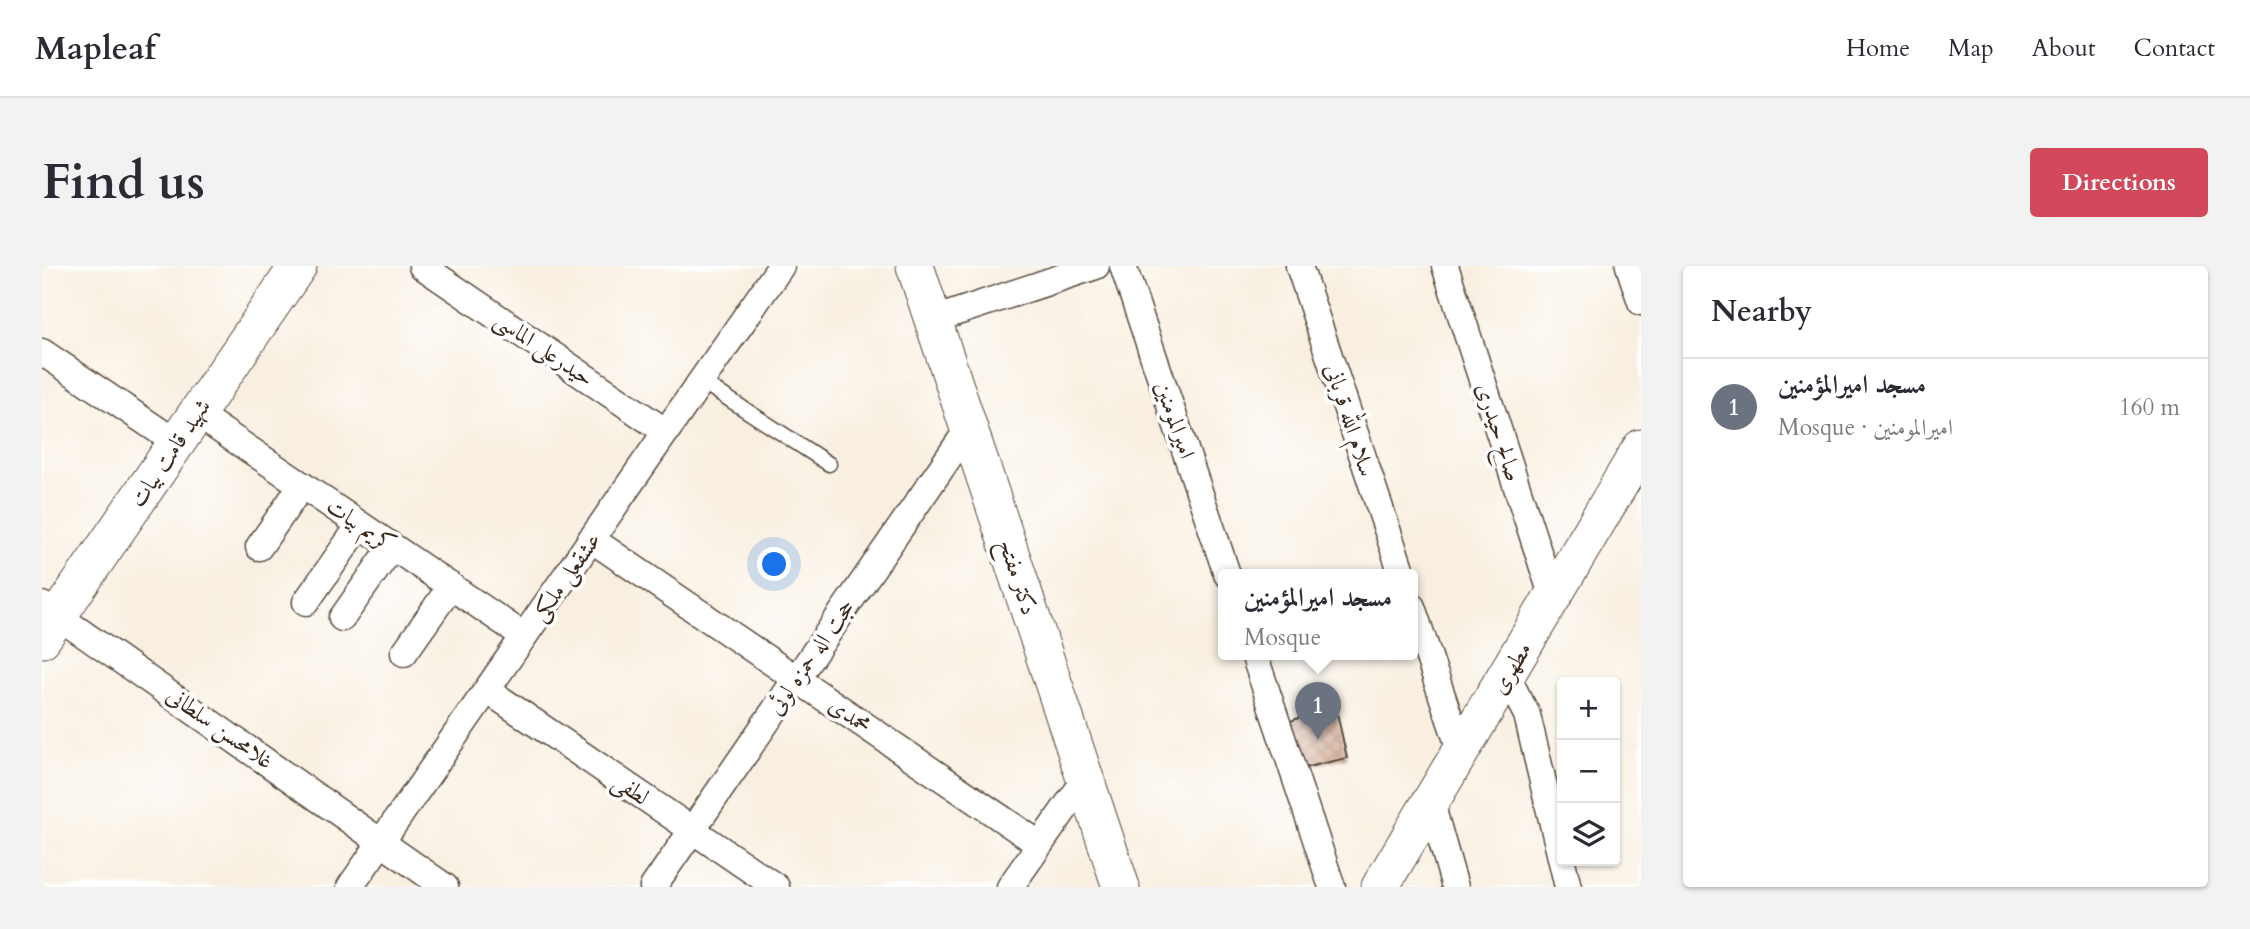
<!DOCTYPE html>
<html lang="en">
<head>
<meta charset="utf-8">
<style>
  body { margin:0; font-family:Cardo,Amiri,serif; background:#f2f2f3; color:#2b2b33 }
  .controls { position:absolute; right:21px; bottom:21px; display:grid; overflow:hidden; border-radius:7px; box-shadow:0 2px 5px #0004 }
  .controls button { width:63px; height:63px; display:grid; place-items:center; padding:0; border:0; border-bottom:2px solid #e1e1e2; background:#fff; color:#2b2b33; font:35px sans-serif }
  .you { position:absolute; left:733px; top:299px; width:24px; height:24px; margin:-18px; border:5px solid #fff; border-radius:50%; background:#1a73e8; box-shadow:0 0 0 10px #1a73e833 }
  .badge { display:grid; place-items:center; width:46px; height:46px; border-radius:50%; background:#d1495b; color:#fff; font-size:23px; font-weight:700 }
  .pin { position:absolute; translate:-50% -58px; filter:drop-shadow(0 2px 4px #0008) }
  .pin::after { content:''; position:absolute; top:37px; width:24px; height:21px; background:inherit; clip-path:polygon(0 0,100% 0,50% 100%) }
  .popup { position:absolute; left:1176px; top:303px; width:200px; height:91px; box-sizing:border-box; display:grid; place-content:center; border-radius:7px; background:#fff; filter:drop-shadow(0 2px 5px #0005); font-size:23px; white-space:nowrap; color:#7c7c81 }
  .popup b { font-size:26px; color:#2b2b33 }
  .popup::after { content:''; position:absolute; left:50%; top:100%; margin-left:-14px; border:14px solid transparent; border-top-color:#fff }
  .list { margin:0; padding:0; list-style:none }
  h2 { display:flex; justify-content:space-between; align-items:center; height:91px; margin:0; padding:0 28px; font-size:30px }
  h2 small { font-size:23px; font-weight:400; color:#7c7c81 }
  .list li { display:grid; grid-template-columns:46px 1fr auto; gap:21px; align-items:center; box-sizing:border-box; height:98px; padding:0 28px; border-top:2px solid #e1e1e2 }
  .list b { display:block; font-size:26px; white-space:nowrap }
  .list p { margin:0; font-size:23px; white-space:nowrap; color:#7c7c81 }
  .list em { font-size:23px; font-style:normal; color:#7c7c81 }
  .icon { flex:none; width:38px; height:38px; fill:none; stroke:currentColor; stroke-width:2; stroke-linecap:round; stroke-linejoin:round }
  .map { position:relative; flex:none; width:1599px; height:621px; overflow:hidden; border-radius:7px }
  header { display:flex; align-items:center; gap:42px; box-sizing:border-box; height:98px; padding:0 35px; background:#fff; border-bottom:2px solid #e1e1e2 }
  header strong { font-size:33px }
  nav { display:flex; gap:38px; margin-inline-start:auto; font-size:24px }
  .intro { display:flex; align-items:center; justify-content:space-between; box-sizing:border-box; height:168px; padding:0 42px }
  h1 { margin:0; font-size:49px }
  .button { padding:18px 32px; border-radius:7px; background:#d1495b; color:#fff; font-size:24px; font-weight:700 }
  main { display:flex; gap:42px; padding:0 42px }
  aside { flex:1; background:#fff; border-radius:7px; box-shadow:0 2px 5px #0004 }
  .map>svg:first-child { display:block }
  .building { fill:url(#building-cross-hatch) }
  .lines { fill:none; stroke-linecap:round; stroke-linejoin:round }
  .lane-casing { stroke:#57483b; stroke-width:17 }
  .street-casing { stroke:#57483b; stroke-width:29 }
  .secondary-casing { stroke:#57483b; stroke-width:39 }
  .lane { stroke:#fff; stroke-width:14 }
  .street { stroke:#fff; stroke-width:26 }
  .secondary { stroke:#fff; stroke-width:37 }
  .labels { text-anchor:middle; dominant-baseline:central; stroke-width:7; stroke-linejoin:round; paint-order:stroke }
  .street-label { font-size:23px; fill:#3b2a1e; stroke:#fff }
</style>
</head>
<body>
<header>
<strong>Mapleaf</strong>
<nav><a>Home</a><a>Map</a><a>About</a><a>Contact</a></nav>
</header>
<div class="intro"><h1>Find us</h1><a class="button">Directions</a></div>
<main>
<div class="map">
<svg width="1599" height="621" viewBox="0 0 1599 621">
  <defs>
    <pattern id="building-cross-hatch" width="8" height="8" patternUnits="userSpaceOnUse" patternTransform="scale(1.75)"><rect width="8" height="8" fill="#d0a38a"/><path d="M0 0l8 8M0 8l8-8" fill="none" stroke="#aa8570"/></pattern>
  </defs>
  <rect width="100%" height="100%" fill="#fff"/>
  <filter id="ink" filterUnits="userSpaceOnUse"><feTurbulence type="fractalNoise" baseFrequency=".0143" numOctaves="2"/><feDisplacementMap in="SourceGraphic" scale="14" xChannelSelector="R" yChannelSelector="G"/><feConvolveMatrix kernelMatrix="1 2 1 2 8 2 1 2 1" color-interpolation-filters="sRGB"/></filter>
  <filter id="wash" filterUnits="userSpaceOnUse"><feTurbulence type="fractalNoise" baseFrequency=".00686" numOctaves="4" result="noise"/><feDisplacementMap in="SourceGraphic" scale="28" xChannelSelector="R" yChannelSelector="G"/><feGaussianBlur stdDeviation="1.57" result="paint"/><feColorMatrix in="noise" values="0 0 0 0 0 0 0 0 0 0 0 0 0 0 0 0 0 1.4 0 .05"/><feComposite in="paint" operator="in"/></filter>
  <g filter="url(#wash)">
    <rect width="100%" height="100%" fill="#f8efe0"/>
    <g id="blocks">
      <polygon class="building" points="1293,438 1305,492 1261,502 1246,456"/>
    </g>
  </g>
  <g filter="url(#ink)">
    <use href="#blocks" fill-opacity="0" stroke="#57483b" stroke-width="2"/>
    <g class="lines">
      <g class="lane-casing">
        <polyline id="lane" points="659,115 787,198"/>
      </g>
      <g class="street-casing">
        <g id="street">
          <polyline points="380,0 624,166"/>
          <polyline points="1081,0 1185,308"/>
          <polyline points="1257,0 1360,308"/>
          <polyline points="1403,0 1511,332"/>
          <polyline points="1587,0 1599,36"/>
          <polyline points="891,54 1054,0"/>
          <polyline points="0,86 135,177"/>
          <polyline points="155,148 482,370"/>
          <polyline points="549,273 997,578"/>
          <polyline points="217,281 260,219"/>
          <polyline points="264,336 318,259"/>
          <polyline points="0,339 403,621"/>
          <polyline points="1370,341 1419,486"/>
          <polyline points="300,352 350,281"/>
          <polyline points="362,387 409,320"/>
          <polyline points="1212,388 1290,621"/>
          <polyline points="1464,409 1485,449 1526,621"/>
          <polyline points="445,424 734,621"/>
          <polyline points="1389,537 1413,621"/>
          <polyline points="308,621 739,0"/>
          <polyline points="611,621 927,162"/>
          <polyline points="968,621 1043,514"/>
        </g>
      </g>
      <g class="secondary-casing">
        <g id="secondary">
          <polyline points="873,0 1079,621"/>
          <polyline points="0,373 256,0"/>
          <polyline points="1338,621 1599,182"/>
        </g>
      </g>
      <use href="#lane" class="lane"/>
      <use href="#street" class="street"/>
      <use href="#secondary" class="secondary"/>
    </g>
  </g>
  <g class="labels">
    <g class="street-label">
      <text transform="translate(502 83) rotate(34)">حیدرعلی الماسی</text>
      <text transform="translate(1133 154) rotate(71)">امیرالمومنین</text>
      <text transform="translate(1308 154) rotate(72)">سلام الله قربانی</text>
      <text transform="translate(1457 166) rotate(72)">صالح حیدری</text>
      <text transform="translate(128 187) rotate(-56)">شهید قامت بیات</text>
      <text transform="translate(319 259) rotate(34)">کریم بیات</text>
      <text transform="translate(524 311) rotate(-55)">عشقعلی ملکی</text>
      <text transform="translate(976 311) rotate(72)">دکتر مفتح</text>
      <text transform="translate(769 391) rotate(-55)">حجت اله حمزه لوئی</text>
      <text transform="translate(1469 402) rotate(-59)">مطهری</text>
      <text transform="translate(808 449) rotate(34)">محمدی</text>
      <text transform="translate(178 462) rotate(35)">غلامحسن سلطانی</text>
      <text transform="translate(589 523) rotate(34)">لطفی</text>
    </g>
  </g>
</svg>
<div class="controls">
<button>+</button>
<button>−</button>
<button><svg class="icon" aria-label="layers" viewBox="0 0 24 24"><path d="M12 4l9 5-9 5-9-5zM3 14l9 5 9-5"/></svg></button>
</div>
<div class="you"></div>
<div class="pin badge" style="left:1276px;top:474px;background:#6b7280">1</div>
<div class="popup"><b>مسجد امیرالمؤمنین</b>Mosque</div>
</div>
<aside>
<h2>Nearby<small></small></h2>
<ul class="list">
<li><span class="badge" style="background:#6b7280">1</span><div><b>مسجد امیرالمؤمنین</b><p>Mosque · امیرالمومنین</p></div><em>160 m</em></li>
</ul>
</aside>
</main>
</body>
</html>
